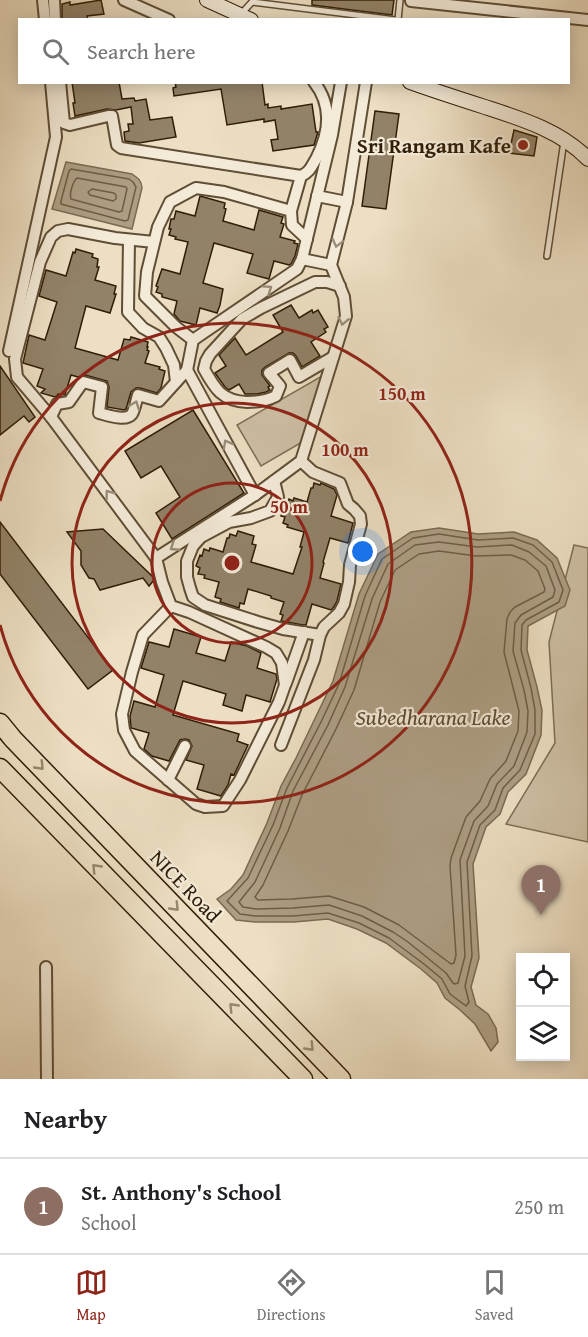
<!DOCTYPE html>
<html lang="en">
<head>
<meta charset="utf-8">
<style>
  body { margin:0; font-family:"Gentium Book Plus",serif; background:#f6f6f6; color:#202124 }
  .controls { position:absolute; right:18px; bottom:18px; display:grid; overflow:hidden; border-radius:0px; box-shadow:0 3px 15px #0003 }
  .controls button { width:54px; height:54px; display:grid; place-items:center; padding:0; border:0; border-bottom:2px solid #e0e0e0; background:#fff; color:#202124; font:30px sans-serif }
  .you { position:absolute; left:363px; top:552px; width:21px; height:21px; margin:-15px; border:4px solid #fff; border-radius:50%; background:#1a73e8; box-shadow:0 0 0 9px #1a73e833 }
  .badge { display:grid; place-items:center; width:39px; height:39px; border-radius:50%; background:#8f2418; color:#fff; font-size:20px; font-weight:700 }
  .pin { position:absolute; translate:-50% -50px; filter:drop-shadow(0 2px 3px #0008) }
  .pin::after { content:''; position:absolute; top:32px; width:21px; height:18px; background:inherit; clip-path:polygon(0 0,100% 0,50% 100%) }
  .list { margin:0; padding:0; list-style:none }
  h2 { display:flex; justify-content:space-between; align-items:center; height:78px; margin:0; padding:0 24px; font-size:26px }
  h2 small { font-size:20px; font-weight:400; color:#757577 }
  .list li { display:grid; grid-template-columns:39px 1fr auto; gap:18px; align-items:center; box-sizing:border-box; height:96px; padding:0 24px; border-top:2px solid #e0e0e0 }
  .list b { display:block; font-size:22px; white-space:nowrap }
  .list p { margin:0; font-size:20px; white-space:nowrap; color:#757577 }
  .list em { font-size:20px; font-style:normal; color:#757577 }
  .icon { flex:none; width:33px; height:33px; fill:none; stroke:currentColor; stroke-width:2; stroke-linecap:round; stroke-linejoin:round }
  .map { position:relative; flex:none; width:588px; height:1079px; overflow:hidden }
  .search { position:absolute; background:#fff; box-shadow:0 3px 15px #0003; left:18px; right:18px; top:18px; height:66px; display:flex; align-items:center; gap:15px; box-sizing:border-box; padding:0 21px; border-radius:0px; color:#757577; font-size:22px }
  .sheet { height:174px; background:#fff }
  nav { display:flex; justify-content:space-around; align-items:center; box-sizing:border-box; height:84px; border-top:2px solid #e0e0e0; background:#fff; font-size:16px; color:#757577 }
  nav a { display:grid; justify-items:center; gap:3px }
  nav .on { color:#8f2418 }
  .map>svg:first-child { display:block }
  .green { fill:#cdbea3; stroke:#7e6e54; stroke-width:1.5 }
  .water { fill:#ad9d83; stroke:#7b6a51; stroke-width:1.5 }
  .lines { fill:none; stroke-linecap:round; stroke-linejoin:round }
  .shore { stroke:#6e5d44; stroke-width:1.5 }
  .building { fill:#928268; stroke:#301d06; stroke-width:1.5 }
  .service-casing { stroke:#5f4e35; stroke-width:8 }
  .minor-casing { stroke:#5f4e35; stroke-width:14 }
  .secondary-casing { stroke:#301d06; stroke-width:16 }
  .motorway-casing { stroke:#301d06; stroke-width:21 }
  .service { stroke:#f3ead8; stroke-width:5 }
  .minor { stroke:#f3ead8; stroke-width:10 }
  .secondary { stroke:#f3ead8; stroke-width:14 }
  .motorway { stroke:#eddfc3; stroke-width:18 }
  .oneway { stroke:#9b8e7a }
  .oneway2 { stroke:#98886e }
  .ring { fill:none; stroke:#8f2418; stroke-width:3 }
  .poi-dot { fill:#8f2418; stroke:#f3ead8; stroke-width:2 }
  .labels { text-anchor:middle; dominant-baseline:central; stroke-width:4.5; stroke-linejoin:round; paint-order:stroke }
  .poi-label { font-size:21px; font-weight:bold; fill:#301d06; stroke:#f3ead8; text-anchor:end }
  .street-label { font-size:21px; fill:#301d06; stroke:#f3ead8 }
  .water-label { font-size:22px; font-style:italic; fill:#5c4a32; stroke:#f3ead8 }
  .centre { fill:#8f2418; stroke:#f3ead8; stroke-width:3 }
  .ring-label { font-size:18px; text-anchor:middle; font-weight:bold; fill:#8f2418; stroke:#f3ead8; stroke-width:4.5; stroke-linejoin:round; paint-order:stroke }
</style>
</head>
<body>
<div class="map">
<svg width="588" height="1079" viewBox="0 0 588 1079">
  <rect width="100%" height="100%" fill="#eddfc3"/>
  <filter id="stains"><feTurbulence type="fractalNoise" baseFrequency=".00333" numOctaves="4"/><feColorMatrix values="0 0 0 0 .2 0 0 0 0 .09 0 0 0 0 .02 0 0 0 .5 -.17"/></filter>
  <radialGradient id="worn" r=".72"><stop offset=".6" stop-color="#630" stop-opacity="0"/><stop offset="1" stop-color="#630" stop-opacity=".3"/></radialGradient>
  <g class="green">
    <polygon points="322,376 304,441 261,466 237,425"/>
    <polygon points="574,545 588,548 588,842 506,824 555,743 549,642"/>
  </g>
  <g class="water">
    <path d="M66,162L132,174C138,178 142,181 142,188L132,229L52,209Z"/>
    <polygon points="439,528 478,534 514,532 537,540 557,558 570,590 565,606 528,626 527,650 537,687 542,710 541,735 526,774 508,792 500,814 486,827 473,864 479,958 471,987 476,1005 488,1014 496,1028 498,1042 491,1051 475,1024 460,1010 445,998 437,983 421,969 386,943 357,929 328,919 294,922 255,922 236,920 217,899 231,889 243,875 254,851 267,823 281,786 296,758 333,681 359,594 378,554 411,532"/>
  </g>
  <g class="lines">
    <g class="shore">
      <polygon points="71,169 129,179 133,182 136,187 128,220 125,221 61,204 61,201 69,171"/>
      <path d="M77,178L126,187L127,189L122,211L119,212L71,199C69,194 73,181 77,178Z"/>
      <polygon points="92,189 114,193 116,195 116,199 113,201 90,195 88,192"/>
      <polygon points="439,534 478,540 513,538 533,545 552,562 563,590 559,602 526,620 522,625 521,650 531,688 535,710 535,734 520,770 503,788 495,810 480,825 467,862 472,956 465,986 469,1002 466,1006 450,994 442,979 424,964 389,938 359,923 328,913 293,916 255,916 240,914 227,901 248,878 273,825 287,788 321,722 339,684 365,596 382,559 413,538"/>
      <polygon points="439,542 477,547 512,545 529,552 546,566 555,590 553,597 521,615 515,623 513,651 524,690 528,711 527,732 514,766 497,784 488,806 474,821 460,860 465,956 458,983 455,984 453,983 446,973 408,942 393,932 362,916 329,905 293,908 256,909 243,907 239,902 255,882 280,828 293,791 328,725 345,687 372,599 388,564 415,545"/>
      <polygon points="439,551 476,556 511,555 525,560 538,571 545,589 544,592 515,607 510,612 507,619 504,652 519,711 518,731 506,761 490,779 480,801 466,817 451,858 450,866 456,955 454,963 451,964 399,925 364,907 329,896 292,899 258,900 255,897 263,885 288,831 302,795 336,729 354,690 380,602 395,570 419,554"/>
    </g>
  </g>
  <g class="building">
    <polygon points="101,0 104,14 87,16 88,20 62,20 62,4 70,2 70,5"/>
    <polygon points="312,0 394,0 392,15 312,5"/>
    <polygon points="72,82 119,82 122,99 134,98 135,101 146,99 150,120 172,117 176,137 139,143 125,141 124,132 129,131 128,124 133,124 131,107 116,110 107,109 75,116 73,103 75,103"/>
    <polygon points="175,82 262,82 265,105 268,104 268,108 281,106 281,109 312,104 316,132 318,132 314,145 273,151 271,140 278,139 275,120 264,122 264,119 227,125 221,89 174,96 173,88 176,87"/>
    <polygon points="375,111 399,114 386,209 362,206"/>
    <polygon points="514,130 537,137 534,156 509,153"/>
    <polygon points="200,196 225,203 224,208 226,209 223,221 254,230 259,210 283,217 281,223 284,224 280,237 295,241 294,243 298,244 295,256 291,264 289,265 274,261 269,279 247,273 253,254 214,243 203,283 223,289 220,305 217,313 200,308 196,325 180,321 174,314 177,301 162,297 162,294 156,292 158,287 156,286 162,269 180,274 188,242 175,239 176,237 169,235 171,229 169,229 171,219 174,219 176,211 195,216"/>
    <polygon points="76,249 93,254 92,257 98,259 97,267 99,267 95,280 116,286 114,294 116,294 110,313 86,306 75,348 118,360 124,339 130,340 131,337 148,342 147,347 148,347 147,350 149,351 145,363 160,367 159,369 165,371 161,388 157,393 140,388 136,388 131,392 126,409 124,410 107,407 109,387 107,381 85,375 78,377 71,375 65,395 58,394 57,396 55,397 41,393 45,389 37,386 43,369 23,363 29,335 45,340 57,302 39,296 46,270 66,276 73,252 75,253"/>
    <polygon points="291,305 299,318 312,310 313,313 318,310 328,327 324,329 326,332 311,342 320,356 302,367 296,356 293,353 289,353 265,367 262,370 262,375 270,386 268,387 270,390 266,392 257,394 245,394 239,384 229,390 225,387 215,373 226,366 219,355 235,338 246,355 283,332 273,315"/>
    <polygon points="0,366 35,417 29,422 24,416 0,435"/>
    <polygon points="193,410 244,493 172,539 156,513 180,497 161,466 141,478 125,451"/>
    <polygon points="314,483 320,485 321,483 334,489 337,495 331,516 353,523 348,543 330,538 323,562 324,563 320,578 341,584 337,601 333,608 331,610 312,604 306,625 303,625 281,621 283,615 280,614 284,602 271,598 271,596 248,589 244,604 240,603 239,608 220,602 221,599 215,597 219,582 204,578 205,575 198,574 200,568 196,566 200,555 202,556 204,549 209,551 210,548 223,552 227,538 229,538 230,534 236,536 238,531 254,536 252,544 256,545 251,562 293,574 302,547 300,547 304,532 287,527 288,525 283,523 285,517 281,516 284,505 287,506 289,499 293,501 294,498 307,502 311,488 313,488"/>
    <polygon points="0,522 113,670 88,689 0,574"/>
    <polygon points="103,529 153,577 154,580 149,586 143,578 100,590 94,579 89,578 81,565 81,551 67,532"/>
    <polygon points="174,629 201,637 196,653 225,661 231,642 247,646 261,653 257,668 276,674 277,679 270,702 246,695 242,711 223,705 226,694 183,681 173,715 239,734 237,741 248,745 234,775 231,774 228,785 221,796 197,789 204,765 186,760 192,746 189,740 185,739 180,740 169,761 152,756 144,749 149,733 131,728 130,716 134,701 155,707 164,675 141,668 149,642 169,647"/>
  </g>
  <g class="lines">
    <g class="service-casing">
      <g id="service">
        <polyline points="240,15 252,2 396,20"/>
        <polyline points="398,20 400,0"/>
        <polyline points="547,256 564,141"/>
      </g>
    </g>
    <g class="minor-casing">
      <g id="minor">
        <polyline points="43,0 45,20"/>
        <polyline points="54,0 55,20"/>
        <polyline points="124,0 169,20"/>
        <polyline points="411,1 588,20"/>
        <polyline points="60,82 64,123 70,125 108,116 112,116 117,145 121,148 301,176 291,211"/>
        <path d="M301,176C310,172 311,167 316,159C329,134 333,106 314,82"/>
        <polyline points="317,196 347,202"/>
        <polyline points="129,240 128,312 143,328 159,337 166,348 174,365 176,382"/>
        <polyline points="154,242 115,238 68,229 58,231 51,237 40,262 15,359 17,377 51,417 156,558 162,582 171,606 189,612 266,647 276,653 282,663 285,685 279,702 240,780 223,806 205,807 196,804 135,751 124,730 122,714 132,672 143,635 171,606"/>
        <polyline points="302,259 331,265"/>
        <polyline points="193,340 176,327 145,296 147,272 158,227 170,202 196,188 224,192 291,211 292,225 307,239"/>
        <polyline points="9,351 56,137 51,82"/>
        <path d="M333,357L299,377L290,360L269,373L280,386L276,396C266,401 258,402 247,402C222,401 215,389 204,369L206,361L210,354L242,319L261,308L315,282H327L340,286"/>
        <polyline points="187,370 255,495"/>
        <path d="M51,417L57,404L69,402L83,382L102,387L99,413C107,415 126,422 132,414C135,409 136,401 138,395L159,401L187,370L193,340L297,269L302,259L332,135L341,82"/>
        <polyline points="274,481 278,497 270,511 251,518 229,522 201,537 193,546 187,561 187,577 190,588 193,597 205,605 258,622 283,629 320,635"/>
        <polyline points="156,558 255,495 301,461 346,316 344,297 331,265 347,202 366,82"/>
        <polyline points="286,683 304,632"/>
        <polyline points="281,745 314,660 320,635 324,627 339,613 344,604 349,582 350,565 361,524 360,516 354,509 348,504 340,483 313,472 301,461"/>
        <polyline points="168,780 185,746"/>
        <polyline points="46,967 47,1079"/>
      </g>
    </g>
    <g class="secondary-casing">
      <g id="secondary">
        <polyline points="207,0 251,20"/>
        <path d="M410,82C435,91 460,99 485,107C522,119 561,131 588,159"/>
      </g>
    </g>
    <g class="motorway-casing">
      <g id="motorway">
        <polyline points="0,723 13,739 341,1079"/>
        <polyline points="0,768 303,1079"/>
      </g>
    </g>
    <use href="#service" class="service"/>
    <use href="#minor" class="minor"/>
    <use href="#secondary" class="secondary"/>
    <use href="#motorway" class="motorway"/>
  </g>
  <defs><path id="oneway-chevron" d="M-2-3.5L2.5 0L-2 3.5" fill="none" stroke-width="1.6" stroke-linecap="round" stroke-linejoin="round" transform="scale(1.5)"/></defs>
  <g class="oneway">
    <use href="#oneway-chevron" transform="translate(337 243) rotate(104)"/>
    <use href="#oneway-chevron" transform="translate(268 289) rotate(-34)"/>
    <use href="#oneway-chevron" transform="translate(343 321) rotate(102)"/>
    <use href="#oneway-chevron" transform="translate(135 405) rotate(-70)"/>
    <use href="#oneway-chevron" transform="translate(227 444) rotate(-119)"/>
    <use href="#oneway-chevron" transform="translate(109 494) rotate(-127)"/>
    <use href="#oneway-chevron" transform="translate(174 547) rotate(147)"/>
  </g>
  <g class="oneway2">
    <use href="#oneway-chevron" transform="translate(40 766) rotate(46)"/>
    <use href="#oneway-chevron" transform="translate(96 868) rotate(-134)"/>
    <use href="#oneway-chevron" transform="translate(175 907) rotate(46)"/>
    <use href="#oneway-chevron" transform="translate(233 1007) rotate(-134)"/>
    <use href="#oneway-chevron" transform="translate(310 1047) rotate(46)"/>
  </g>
  <g class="ring">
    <circle cx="232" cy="563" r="80"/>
    <circle cx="232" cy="563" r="160"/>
    <path d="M0 501A240 240 0 1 1 0 625"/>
  </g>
  <circle class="poi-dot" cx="523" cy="145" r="6"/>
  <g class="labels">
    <g class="poi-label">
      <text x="511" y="145">Sri Rangam Kafe</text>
    </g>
    <g class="street-label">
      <text transform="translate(186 886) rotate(46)">NICE Road</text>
    </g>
    <g class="water-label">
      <text x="433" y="717">Subedharana Lake</text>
    </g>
  </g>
  <circle cx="232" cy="563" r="9" class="centre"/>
  <g class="ring-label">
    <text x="402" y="400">150 m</text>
    <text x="345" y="456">100 m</text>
    <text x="289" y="513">50 m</text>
  </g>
  <rect width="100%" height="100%" filter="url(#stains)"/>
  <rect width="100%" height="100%" fill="url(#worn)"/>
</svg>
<div class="controls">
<button><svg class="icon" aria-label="locate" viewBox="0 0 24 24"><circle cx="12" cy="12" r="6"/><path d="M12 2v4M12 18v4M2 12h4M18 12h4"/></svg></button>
<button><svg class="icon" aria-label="layers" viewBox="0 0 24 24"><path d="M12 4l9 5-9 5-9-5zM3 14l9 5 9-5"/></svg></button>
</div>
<div class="you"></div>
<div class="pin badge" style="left:541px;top:915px;background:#8d6e63">1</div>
<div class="search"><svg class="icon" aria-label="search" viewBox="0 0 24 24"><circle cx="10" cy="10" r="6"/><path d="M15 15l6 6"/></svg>Search here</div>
</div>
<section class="sheet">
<h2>Nearby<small></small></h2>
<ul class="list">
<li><span class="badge" style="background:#8d6e63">1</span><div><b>St. Anthony's School</b><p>School</p></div><em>250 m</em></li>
</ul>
</section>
<nav>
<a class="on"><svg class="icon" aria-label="map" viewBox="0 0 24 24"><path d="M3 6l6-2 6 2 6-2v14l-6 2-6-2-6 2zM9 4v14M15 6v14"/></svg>Map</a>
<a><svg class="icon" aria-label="directions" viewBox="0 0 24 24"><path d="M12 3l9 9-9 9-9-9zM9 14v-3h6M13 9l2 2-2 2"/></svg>Directions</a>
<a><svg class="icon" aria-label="saved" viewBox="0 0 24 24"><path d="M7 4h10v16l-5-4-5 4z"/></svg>Saved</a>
</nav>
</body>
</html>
